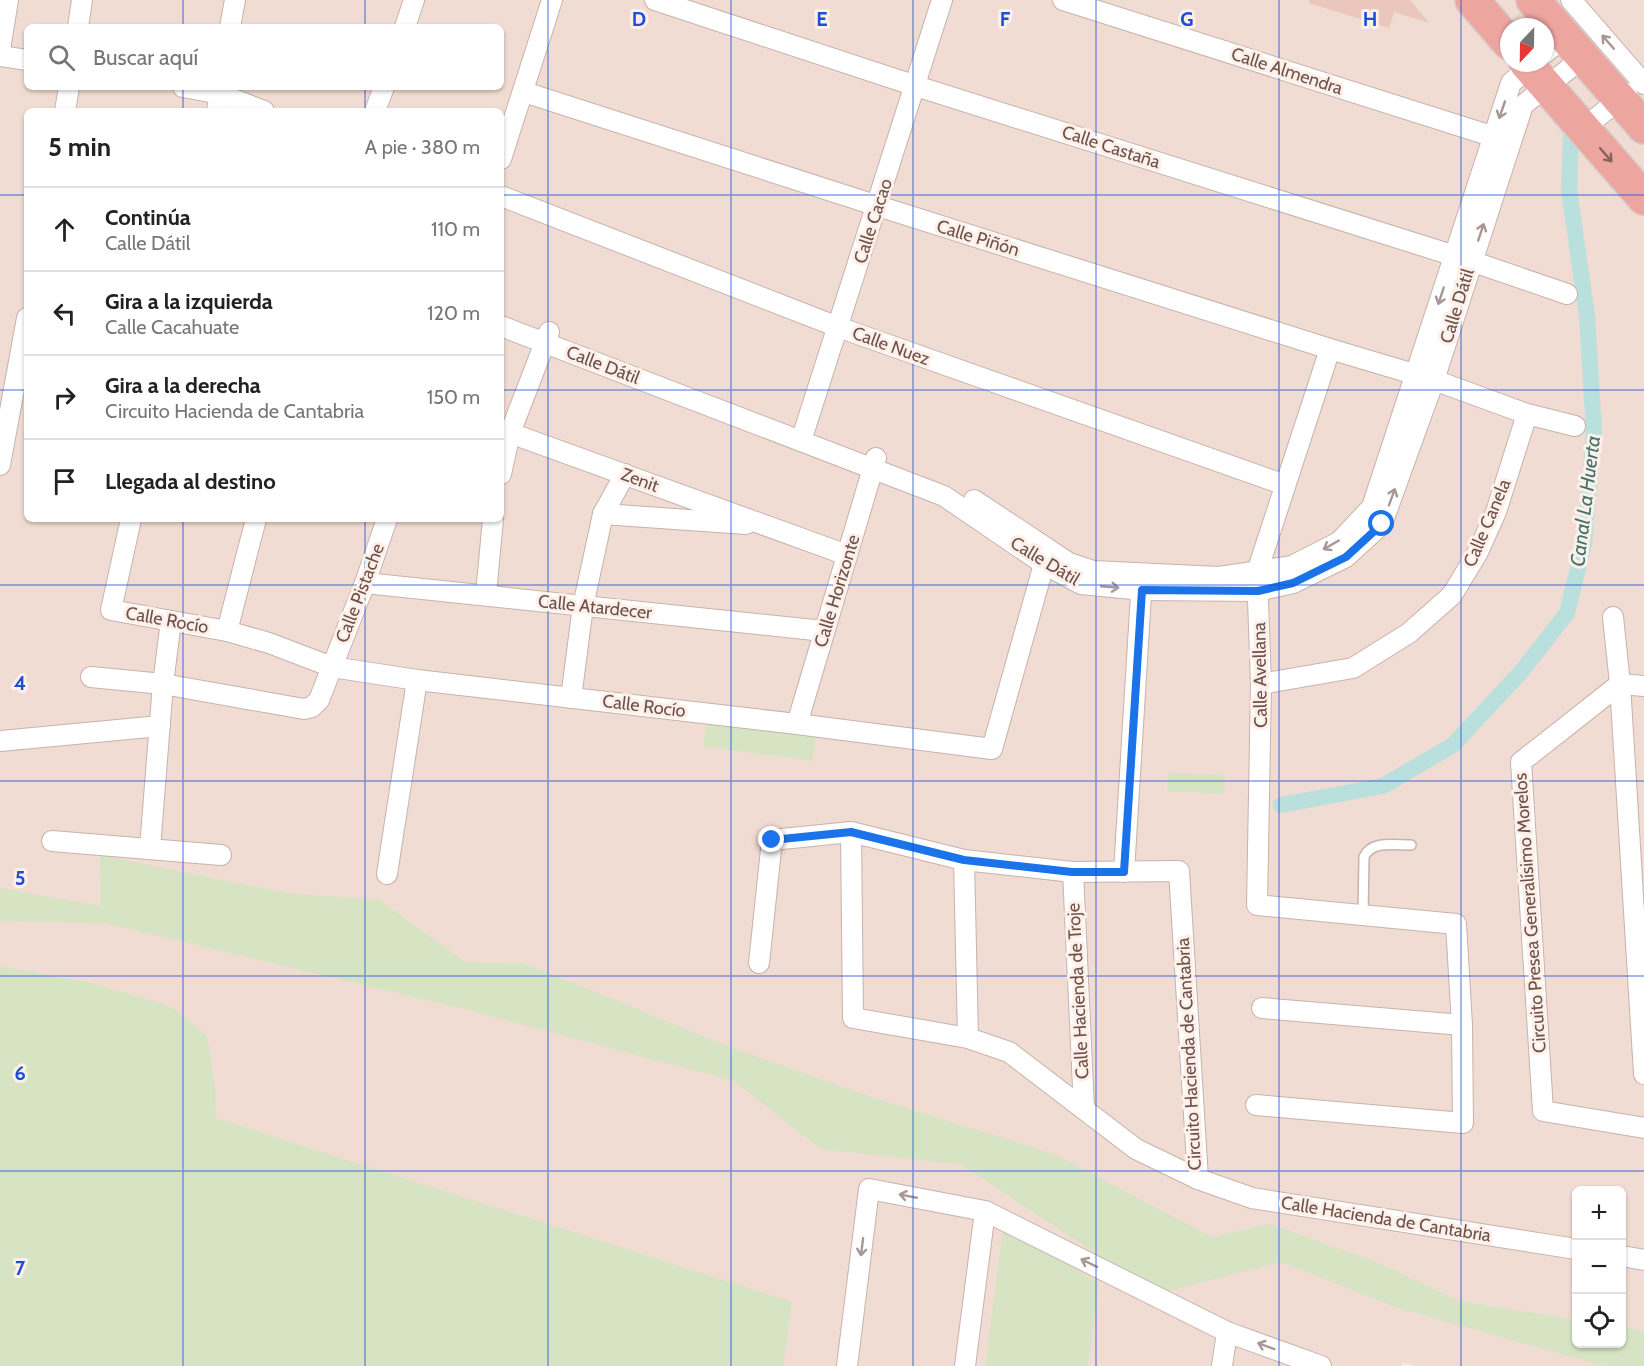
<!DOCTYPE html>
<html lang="es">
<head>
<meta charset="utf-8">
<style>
  body { margin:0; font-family:Cabin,sans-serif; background:#f2f2f2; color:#222 }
  .controls { position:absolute; right:18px; bottom:18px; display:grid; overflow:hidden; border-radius:9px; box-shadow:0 2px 4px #0004 }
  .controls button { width:54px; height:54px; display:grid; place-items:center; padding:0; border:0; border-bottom:2px solid #e0e0e0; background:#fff; color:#222; font:30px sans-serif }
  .compass { position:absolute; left:1500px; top:18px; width:54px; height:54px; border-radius:50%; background:#fff; box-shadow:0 2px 4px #0004; rotate:202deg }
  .stop { position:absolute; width:18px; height:18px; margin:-14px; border:4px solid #1a73e8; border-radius:50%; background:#fff }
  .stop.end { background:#1a73e8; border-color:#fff; box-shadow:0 2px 6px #0008 }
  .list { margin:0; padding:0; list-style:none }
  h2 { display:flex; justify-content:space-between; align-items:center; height:78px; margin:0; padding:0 24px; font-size:26px }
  h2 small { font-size:20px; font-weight:400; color:#767676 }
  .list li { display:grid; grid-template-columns:39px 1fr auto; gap:18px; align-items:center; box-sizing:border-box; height:84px; padding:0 24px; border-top:2px solid #e0e0e0 }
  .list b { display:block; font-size:22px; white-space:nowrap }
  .list p { margin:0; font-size:20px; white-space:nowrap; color:#767676 }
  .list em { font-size:20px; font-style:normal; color:#767676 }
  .icon { flex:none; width:33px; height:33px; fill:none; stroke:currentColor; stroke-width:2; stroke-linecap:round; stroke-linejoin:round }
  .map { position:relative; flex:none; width:1644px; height:1366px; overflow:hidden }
  .search { position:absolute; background:#fff; box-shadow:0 2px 4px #0004; left:24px; top:24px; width:480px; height:66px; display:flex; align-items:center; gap:15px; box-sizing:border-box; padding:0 21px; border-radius:9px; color:#767676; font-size:22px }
  .panel { position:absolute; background:#fff; box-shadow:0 2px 4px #0004; left:24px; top:108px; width:480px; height:414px; border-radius:9px }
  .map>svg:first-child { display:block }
  .residential { fill:#f0dcd2; fill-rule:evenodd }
  .green { fill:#d7e4c3 }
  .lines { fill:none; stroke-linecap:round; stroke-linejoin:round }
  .canal { stroke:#bae0de; stroke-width:16 }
  .building { fill:#ebc6bd }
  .lane-casing { stroke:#c8b2ab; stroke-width:12 }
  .street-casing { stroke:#c8b2ab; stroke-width:22 }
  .highway-casing { stroke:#d4cbc9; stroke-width:36 }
  .lane { stroke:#fff; stroke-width:9 }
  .street { stroke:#fff; stroke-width:20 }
  .highway { stroke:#eda5a0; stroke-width:33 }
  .oneway { stroke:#a89794 }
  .oneway2 { stroke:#87625d }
  .route { stroke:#1a73e8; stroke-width:8 }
  .grid { fill:none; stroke:#1d4ed8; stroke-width:1.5; stroke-opacity:0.55 }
  .labels { text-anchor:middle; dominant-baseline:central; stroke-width:6; stroke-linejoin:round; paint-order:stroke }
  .street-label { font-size:18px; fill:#6e514c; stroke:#fdf0e8 }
  .water-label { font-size:20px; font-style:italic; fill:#427270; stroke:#fdf0e8 }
  .grid-label { font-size:20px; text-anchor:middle; font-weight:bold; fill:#1d4ed8; stroke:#fdf0e8; stroke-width:6; stroke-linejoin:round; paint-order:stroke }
</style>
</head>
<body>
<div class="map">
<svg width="1644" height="1366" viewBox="0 0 1644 1366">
  <rect width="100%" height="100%" fill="#f9ece2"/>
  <path class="residential" d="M0,0H1644V1366H1417L1402,1363L1401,1366H0ZM27,27H501V87H27ZM1509,27H1545V63H1509ZM27,111H501V519H27ZM1576,1190H1622V1344H1576Z"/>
  <g class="green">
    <polygon points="707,720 816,735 812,761 703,746"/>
    <polygon points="1168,773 1225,775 1224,794 1167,791"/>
    <polygon points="100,855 287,893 379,900 465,962 524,963 727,1046 874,1098 1054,1154 1212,1237 1270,1224 1381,1264 1459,1301 1576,1320 1576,1344 1622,1344 1622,1327 1644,1331 1644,1366 1600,1365 1398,1308 1281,1262 1157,1294 962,1165 821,1149 734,1081 460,1008 105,923 0,921 0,888 101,906"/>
    <polygon points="0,966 91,983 172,1007 207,1036 215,1086 216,1118 792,1302 783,1366 0,1366"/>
    <polygon points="1003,1228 1099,1283 1088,1366 985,1366"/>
  </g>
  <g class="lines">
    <polyline class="canal" points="1281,805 1383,786 1453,745 1521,672 1567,613 1584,544 1594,432 1587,316 1569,190 1571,137"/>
  </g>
  <polygon class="building" points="1309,0 1410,0 1429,23 1394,12 1389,28 1309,3"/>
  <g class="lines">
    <g class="lane-casing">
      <path id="lane" d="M1363,915L1364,857C1371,840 1395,845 1411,845"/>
    </g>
    <g class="street-casing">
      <g id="street">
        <polyline points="655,0 916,86 1471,261 1567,294"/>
        <polyline points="1063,0 1504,140"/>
        <polyline points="1571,0 1644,84"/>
        <polyline points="78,27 82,0"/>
        <polyline points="230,27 235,0"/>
        <polyline points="405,27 414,0"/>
        <polyline points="0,50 8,0"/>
        <polyline points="1545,53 1565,36"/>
        <polyline points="0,56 27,60"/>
        <polyline points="183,87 220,94 264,111"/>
        <polyline points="524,92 878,206 1330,349 1434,380 1527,414 1575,426"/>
        <polyline points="65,111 69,87"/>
        <polyline points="217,111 221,87"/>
        <polyline points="375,111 384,87"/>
        <polyline points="1583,129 1627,93"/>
        <polyline points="501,159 552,0"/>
        <polyline points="501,196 838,327 1285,485"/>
        <polyline points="501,326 944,496 1044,564 1081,584 1142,590 1258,591 1293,583 1346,557 1382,524 1434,380 1523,105 1584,57"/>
        <polyline points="510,433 847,555"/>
        <polyline points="801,441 942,0"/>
        <polyline points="0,465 27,318"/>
        <polyline points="501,474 510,433 549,332"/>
        <polyline points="974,500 1069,563 1093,571 1219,577 1292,566 1339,542 1372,507 1511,83 1533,63"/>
        <polyline points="603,514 746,524"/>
        <polyline points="131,519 111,610 227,631 269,643 332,667 417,680 797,724 992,749 1044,564"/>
        <polyline points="365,583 824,631"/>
        <polyline points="486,594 493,519"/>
        <polyline points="1613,617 1620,684 1644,1074"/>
        <polyline points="227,631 256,519"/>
        <polyline points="91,677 163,684 304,709 312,707 319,700 365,583 387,519"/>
        <polyline points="1261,684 1353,668 1409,633 1452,595 1478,552 1496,512 1527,414"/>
        <polyline points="1644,686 1620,684 1521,762 1543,1111 1644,1128"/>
        <polyline points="571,698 583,606 603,514 625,474"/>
        <polyline points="797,724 876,458"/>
        <polyline points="0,741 160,726"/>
        <polyline points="851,832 853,1018 968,1038 1009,1052 1136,1149 1198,1179 1252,1198 1576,1249"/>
        <polyline points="52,841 221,855"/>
        <polyline points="150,848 163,684 171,621"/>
        <polyline points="964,860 968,1038"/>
        <polyline points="1073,872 1084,1109"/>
        <polyline points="1124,872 1142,578"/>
        <polyline points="387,874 417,680"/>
        <polyline points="759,963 772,840 851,832 964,860 1073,872 1179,871 1198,1179"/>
        <polyline points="1262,1008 1462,1025"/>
        <polyline points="1256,1105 1463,1123 1462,1025 1456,924 1257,905 1261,684 1257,572 1330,349"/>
        <polyline points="1622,1256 1644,1260"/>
        <polyline points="847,1366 869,1189 985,1211 1227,1332 1321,1366"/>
        <polyline points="965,1366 985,1211"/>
        <polyline points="1222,1366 1227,1332"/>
      </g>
    </g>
    <g class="highway-casing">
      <g id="highway">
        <polyline points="1472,0 1509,43"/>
        <polyline points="1533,0 1644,127"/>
        <polyline points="1526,63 1644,198"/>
      </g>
    </g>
    <use href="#lane" class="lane"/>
    <use href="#street" class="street"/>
    <use href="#highway" class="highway"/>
  </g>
  <defs><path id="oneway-shaft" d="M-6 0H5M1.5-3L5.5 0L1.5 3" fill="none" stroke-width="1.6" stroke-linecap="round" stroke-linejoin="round" transform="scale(1.5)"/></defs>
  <g class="oneway">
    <use href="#oneway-shaft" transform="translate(1608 42) rotate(-131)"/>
    <use href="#oneway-shaft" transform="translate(1502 110) rotate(109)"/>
    <use href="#oneway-shaft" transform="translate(1481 232) rotate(-72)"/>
    <use href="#oneway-shaft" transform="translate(1441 296) rotate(108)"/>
    <use href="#oneway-shaft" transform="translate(1392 497) rotate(-70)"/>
    <use href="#oneway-shaft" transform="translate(1331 545) rotate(150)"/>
    <use href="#oneway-shaft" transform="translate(1110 587) rotate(5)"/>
    <use href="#oneway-shaft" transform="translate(908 1196) rotate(-169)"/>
    <use href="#oneway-shaft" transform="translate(862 1247) rotate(97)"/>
    <use href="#oneway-shaft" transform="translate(1089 1263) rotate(-154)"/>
    <use href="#oneway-shaft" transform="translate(1266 1346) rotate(-160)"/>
  </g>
  <use class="oneway2" href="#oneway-shaft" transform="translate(1606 155) rotate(49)"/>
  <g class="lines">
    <polyline class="route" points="772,840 851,832 964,860 1072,872 1124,872 1142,590 1258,591 1293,583 1346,557 1382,524"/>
  </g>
  <path class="grid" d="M183,0V27M365,0V27M548,0V1366M731,0V1366M913,0V1366M1096,0V1366M1279,0V1366M1461,0V1366M183,87V111M365,87V111M0,195H27M501,195H1644M0,390H27M501,390H1644M183,519V1366M365,519V1366M0,585H1644M0,781H1644M0,976H1644M0,1171H1644"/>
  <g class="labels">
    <g class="street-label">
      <text transform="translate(1287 71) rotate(18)">Calle Almendra</text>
      <text transform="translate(1111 147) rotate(18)">Calle Castaña</text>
      <text transform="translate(873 221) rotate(-72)">Calle Cacao</text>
      <text transform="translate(978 238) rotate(17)">Calle Piñón</text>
      <text transform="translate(1457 306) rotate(-73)">Calle Dátil</text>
      <text transform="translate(891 346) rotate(20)">Calle Nuez</text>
      <text transform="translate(603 365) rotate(21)">Calle Dátil</text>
      <text transform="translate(640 480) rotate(20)">Zenit</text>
      <text transform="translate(1487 523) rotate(-67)">Calle Canela</text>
      <text transform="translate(1045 561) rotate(31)">Calle Dátil</text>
      <text transform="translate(837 591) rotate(-73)">Calle Horizonte</text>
      <text transform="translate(360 593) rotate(-69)">Calle Pistache</text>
      <text transform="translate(595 607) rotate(6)">Calle Atardecer</text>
      <text transform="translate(167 620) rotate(10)">Calle Rocío</text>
      <text transform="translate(1260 675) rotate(-91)">Calle Avellana</text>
      <text transform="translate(644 706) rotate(7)">Calle Rocío</text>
      <text transform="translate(1530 913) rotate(-94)">Circuito Presea Generalísimo Morelos</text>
      <text transform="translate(1078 991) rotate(-93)">Calle Hacienda de Troje</text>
      <text transform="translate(1189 1054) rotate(-93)">Circuito Hacienda de Cantabria</text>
      <text transform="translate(1386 1219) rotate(9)">Calle Hacienda de Cantabria</text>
    </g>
    <g class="water-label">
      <text transform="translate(1585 501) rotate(-83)">Canal La Huerta</text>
    </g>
  </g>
  <g class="grid-label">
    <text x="639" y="26">D</text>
    <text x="822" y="26">E</text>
    <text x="1005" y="26">F</text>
    <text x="1187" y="26">G</text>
    <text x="1370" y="26">H</text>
    <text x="20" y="690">4</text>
    <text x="20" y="885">5</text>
    <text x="20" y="1080">6</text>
    <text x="20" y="1275">7</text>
  </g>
</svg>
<div class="controls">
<button>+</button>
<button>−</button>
<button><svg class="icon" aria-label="locate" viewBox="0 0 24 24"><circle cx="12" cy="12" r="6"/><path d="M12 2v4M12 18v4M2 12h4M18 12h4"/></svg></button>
</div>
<svg class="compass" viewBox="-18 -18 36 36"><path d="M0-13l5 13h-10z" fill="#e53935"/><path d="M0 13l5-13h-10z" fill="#767676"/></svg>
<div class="stop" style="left:1382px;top:524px"></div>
<div class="stop end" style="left:772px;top:840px"></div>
<div class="search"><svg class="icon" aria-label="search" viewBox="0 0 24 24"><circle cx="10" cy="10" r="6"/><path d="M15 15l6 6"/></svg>Buscar aquí</div>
<section class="panel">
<h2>5 min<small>A pie · 380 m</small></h2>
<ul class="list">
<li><svg class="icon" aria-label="ahead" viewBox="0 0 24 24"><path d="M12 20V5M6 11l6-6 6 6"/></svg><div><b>Continúa</b><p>Calle Dátil</p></div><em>110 m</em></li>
<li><svg class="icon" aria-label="left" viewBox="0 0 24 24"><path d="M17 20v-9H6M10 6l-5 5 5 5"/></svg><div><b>Gira a la izquierda</b><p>Calle Cacahuate</p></div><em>120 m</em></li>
<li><svg class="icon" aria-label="right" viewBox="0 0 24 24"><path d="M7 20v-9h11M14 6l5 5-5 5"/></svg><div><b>Gira a la derecha</b><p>Circuito Hacienda de Cantabria</p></div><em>150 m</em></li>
<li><svg class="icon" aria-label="arrive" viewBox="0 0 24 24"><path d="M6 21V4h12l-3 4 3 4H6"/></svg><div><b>Llegada al destino</b></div></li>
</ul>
</section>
</div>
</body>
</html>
